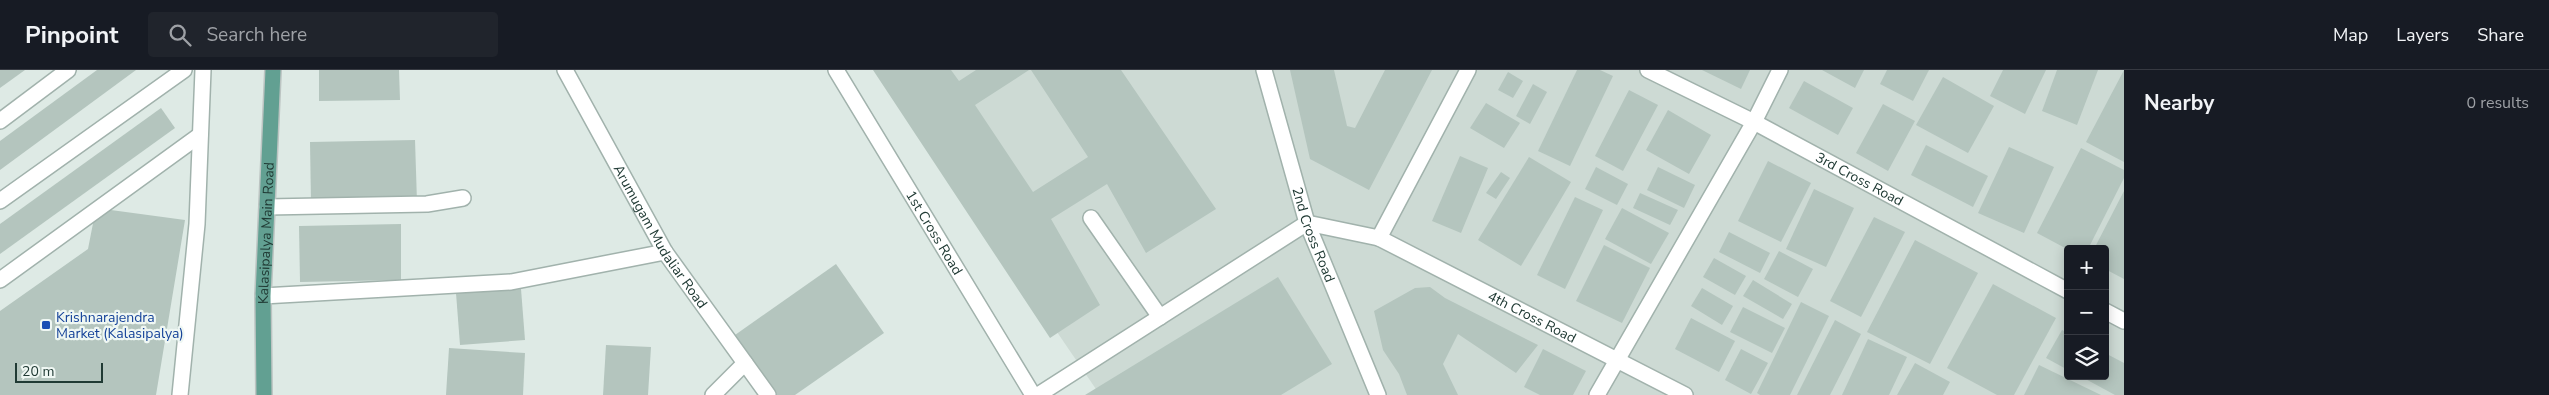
<!DOCTYPE html>
<html lang="en">
<head>
<meta charset="utf-8">
<style>
  body { margin:0; font-family:"Nunito Sans",sans-serif; background:#20242c; color:#f1f3f6 }
  .controls { position:absolute; right:15px; bottom:15px; display:grid; overflow:hidden; border-radius:5px; box-shadow:0 2px 12px #0003 }
  .controls button { width:45px; height:45px; display:grid; place-items:center; padding:0; border:0; border-bottom:1px solid #363941; background:#171b24; color:#f1f3f6; font:25px sans-serif }
  .scale { position:absolute; left:15px; bottom:12px; width:88px; box-sizing:border-box; padding-left:5px; border:2px solid #203a34; border-top:0; font-size:14px; line-height:18px; white-space:nowrap; color:#203a34; -webkit-text-stroke:4px #eff7f3; paint-order:stroke }
  .list { margin:0; padding:0; list-style:none }
  h2 { display:flex; justify-content:space-between; align-items:center; height:65px; margin:0; padding:0 20px; font-size:21px }
  h2 small { font-size:16px; font-weight:400; color:#9ea1a6 }
  .icon { flex:none; width:28px; height:28px; fill:none; stroke:currentColor; stroke-width:2; stroke-linecap:round; stroke-linejoin:round }
  .map { position:relative; flex:none; width:2124px; height:325px; overflow:hidden }
  header { display:flex; align-items:center; gap:30px; box-sizing:border-box; height:70px; padding:0 25px; background:#171b24; border-bottom:1px solid #363941 }
  header strong { font-size:24px }
  nav { display:flex; gap:28px; margin-inline-start:auto; font-size:18px }
  .search { width:350px; height:45px; background:#20242c; display:flex; align-items:center; gap:12px; box-sizing:border-box; padding:0 18px; border-radius:5px; color:#9ea1a6; font-size:19px }
  main { display:flex }
  aside { flex:1; background:#171b24 }
  .map>svg:first-child { display:block }
  .built { fill:#cddad4; fill-rule:evenodd }
  .building { fill:#b4c5be }
  .lines { fill:none; stroke-linecap:round; stroke-linejoin:round }
  .minor-casing { stroke:#a1b2ac; stroke-width:18 }
  .major-casing { stroke:#bcc4c2; stroke-width:18 }
  .minor { stroke:#fff; stroke-width:15 }
  .major { stroke:#62a092; stroke-width:15 }
  .transit-dot { fill:#1a4fb4; stroke:#eff7f3; stroke-width:2 }
  .labels { text-anchor:middle; dominant-baseline:central; stroke-width:4.5; stroke-linejoin:round; paint-order:stroke }
  .street-label { font-size:14px; fill:#203a34; stroke:#eff7f3 }
  .transit-label { font-size:14px; fill:#164399; stroke:#eff7f3; text-anchor:start }
</style>
</head>
<body>
<header>
<strong>Pinpoint</strong>
<div class="search"><svg class="icon" aria-label="search" viewBox="0 0 24 24"><circle cx="10" cy="10" r="6"/><path d="M15 15l6 6"/></svg>Search here</div>
<nav><a>Map</a><a>Layers</a><a>Share</a></nav>
</header>
<main>
<div class="map">
<svg width="2124" height="325" viewBox="0 0 2124 325">
  <rect width="100%" height="100%" fill="#deeae5"/>
  <path class="built" d="M878,0H2124V325H1100ZM2068,179H2105V306H2068Z"/>
  <g class="building">
    <polygon points="0,0 25,0 0,18"/>
    <polygon points="97,0 136,0 0,100 0,71"/>
    <polygon points="319,0 399,0 400,30 319,31"/>
    <polygon points="873,0 951,0 959,11 976,0 1029,0 975,35 1033,122 1088,87 1031,0 1121,0 1216,139 1146,183 1107,114 1051,149 1100,235 1050,268"/>
    <polygon points="1290,0 1334,0 1347,56 1355,58 1385,0 1432,0 1369,120 1310,89"/>
    <polygon points="1577,0 1600,0 1613,6 1570,96 1538,81"/>
    <polygon points="1702,0 1750,0 1741,19"/>
    <polygon points="1822,0 1864,0 1855,18"/>
    <polygon points="1887,0 1929,0 1913,31 1880,14"/>
    <polygon points="2003,0 2046,0 2025,44 1990,26"/>
    <polygon points="2057,0 2098,0 2077,55 2042,41"/>
    <polygon points="2124,0 2124,92 2086,72"/>
    <polygon points="1508,2 1523,11 1513,28 1498,20"/>
    <polygon points="1943,7 1994,36 1968,83 1916,55"/>
    <polygon points="1804,11 1853,38 1838,65 1789,38"/>
    <polygon points="1533,14 1547,22 1530,54 1516,46"/>
    <polygon points="1629,20 1658,35 1623,101 1595,86"/>
    <polygon points="1486,33 1520,53 1504,78 1470,58"/>
    <polygon points="1883,34 1915,51 1888,101 1856,83"/>
    <polygon points="161,38 175,58 0,184 0,154"/>
    <polygon points="1668,40 1711,65 1689,104 1646,80"/>
    <polygon points="415,70 417,132 311,133 310,72"/>
    <polygon points="1926,75 1988,106 1973,137 1911,105"/>
    <polygon points="2009,77 2054,97 2024,163 1978,143"/>
    <polygon points="2081,78 2124,100 2124,108 2088,179 2067,179 2037,163"/>
    <polygon points="1460,86 1488,98 1461,163 1432,151"/>
    <polygon points="1529,87 1571,112 1521,196 1478,170"/>
    <polygon points="1768,91 1811,113 1781,172 1738,151"/>
    <polygon points="1596,97 1628,114 1617,135 1585,119"/>
    <polygon points="1658,97 1695,115 1684,138 1647,120"/>
    <polygon points="1501,102 1510,108 1496,129 1486,123"/>
    <polygon points="1814,119 1854,138 1826,197 1786,179"/>
    <polygon points="2124,121 2124,209 2105,199 2105,179 2094,179"/>
    <polygon points="1640,123 1678,140 1670,155 1633,138"/>
    <polygon points="1575,127 1603,140 1565,219 1537,205"/>
    <polygon points="96,138 185,150 156,325 0,325 0,241 88,179"/>
    <polygon points="1622,138 1669,163 1651,194 1605,169"/>
    <polygon points="1874,147 1905,162 1861,247 1830,231"/>
    <polygon points="401,154 401,210 300,212 299,156"/>
    <polygon points="1729,162 1770,183 1760,203 1719,182"/>
    <polygon points="1915,170 1978,203 1930,294 1867,262"/>
    <polygon points="1604,175 1650,198 1622,253 1576,231"/>
    <polygon points="1779,181 1813,199 1798,227 1764,209"/>
    <polygon points="1714,188 1746,206 1735,225 1703,207"/>
    <polygon points="836,194 884,263 795,325 777,325 735,265"/>
    <polygon points="1278,207 1332,294 1281,325 1085,325"/>
    <polygon points="1753,210 1792,234 1783,249 1743,226"/>
    <polygon points="1993,214 2056,248 2014,325 1997,325 1947,298"/>
    <polygon points="1430,217 1445,228 1538,275 1516,303 1458,264 1443,294 1458,325 1407,325 1399,304 1383,280 1374,241 1415,218"/>
    <polygon points="1702,218 1733,236 1722,255 1691,236"/>
    <polygon points="521,219 525,270 460,275 456,223"/>
    <polygon points="1801,232 1829,246 1790,325 1760,325 1757,323"/>
    <polygon points="1743,237 1785,258 1772,283 1730,262"/>
    <polygon points="1691,248 1735,271 1719,302 1675,279"/>
    <polygon points="1835,250 1861,264 1830,325 1797,325"/>
    <polygon points="2062,260 2068,263 2068,300 2046,288"/>
    <polygon points="1868,269 1907,287 1889,325 1842,325"/>
    <polygon points="606,275 651,277 648,325 603,325"/>
    <polygon points="449,278 525,283 523,325 446,325"/>
    <polygon points="1543,279 1586,301 1573,325 1540,325 1524,317"/>
    <polygon points="1741,279 1768,293 1751,324 1725,310"/>
    <polygon points="2105,283 2124,293 2124,325 2115,325 2080,306 2105,306"/>
    <polygon points="1915,293 1950,312 1943,325 1897,325"/>
    <polygon points="2039,295 2101,325 2024,325"/>
  </g>
  <g class="lines">
    <g class="minor-casing">
      <g id="minor">
        <path id="s1" d="M565,0L665,182L768,325"/>
        <path id="s2" d="M836,0L1033,325"/>
        <path id="s3" d="M1264,0L1307,153L1378,325"/>
        <path id="s4" d="M1648,0L1754,52L2068,221"/>
        <polyline points="0,51 68,0"/>
        <polyline points="0,131 184,0"/>
        <polyline points="267,137 427,134 463,128"/>
        <polyline points="1091,148 1160,247"/>
        <polyline points="1379,168 1468,0"/>
        <polyline points="0,210 200,65"/>
        <polyline points="263,226 511,212 665,182"/>
        <polyline points="2105,241 2124,251"/>
        <polyline points="180,325 197,154 203,0"/>
        <polyline points="713,325 745,293"/>
        <path id="s5" d="M1038,325L1307,153L1379,168L1685,325"/>
        <polyline points="1597,325 1754,52 1780,0"/>
      </g>
    </g>
    <g class="major-casing">
      <g id="major">
        <path id="s6" d="M264,325L263,226L273,0"/>
      </g>
    </g>
    <use href="#minor" class="minor"/>
    <use href="#major" class="major"/>
  </g>
  <rect class="transit-dot" x="41" y="250" width="10" height="10" rx="2.5"/>
  <g class="labels">
    <g class="street-label">
      <text stroke="none"><textPath href="#s4" startOffset="238">3rd Cross Road</textPath></text>
      <text stroke="none"><textPath href="#s6" startOffset="162">Kalasipalya Main Road</textPath></text>
      <text stroke="none"><textPath href="#s2" startOffset="190">1st Cross Road</textPath></text>
      <text stroke="none"><textPath href="#s3" startOffset="172">2nd Cross Road</textPath></text>
      <text stroke="none"><textPath href="#s1" startOffset="192">Arumugam Mudaliar Road</textPath></text>
      <text stroke="none"><textPath href="#s5" startOffset="565">4th Cross Road</textPath></text>
    </g>
    <g class="transit-label">
      <text x="56" y="247">Krishnarajendra<tspan x="56" dy="16">Market (Kalasipalya)</tspan></text>
    </g>
  </g>
</svg>
<div class="controls">
<button>+</button>
<button>−</button>
<button><svg class="icon" aria-label="layers" viewBox="0 0 24 24"><path d="M12 4l9 5-9 5-9-5zM3 14l9 5 9-5"/></svg></button>
</div>
<div class="scale">20 m</div>
</div>
<aside>
<h2>Nearby<small>0 results</small></h2>
<ul class="list">
</ul>
</aside>
</main>
</body>
</html>
